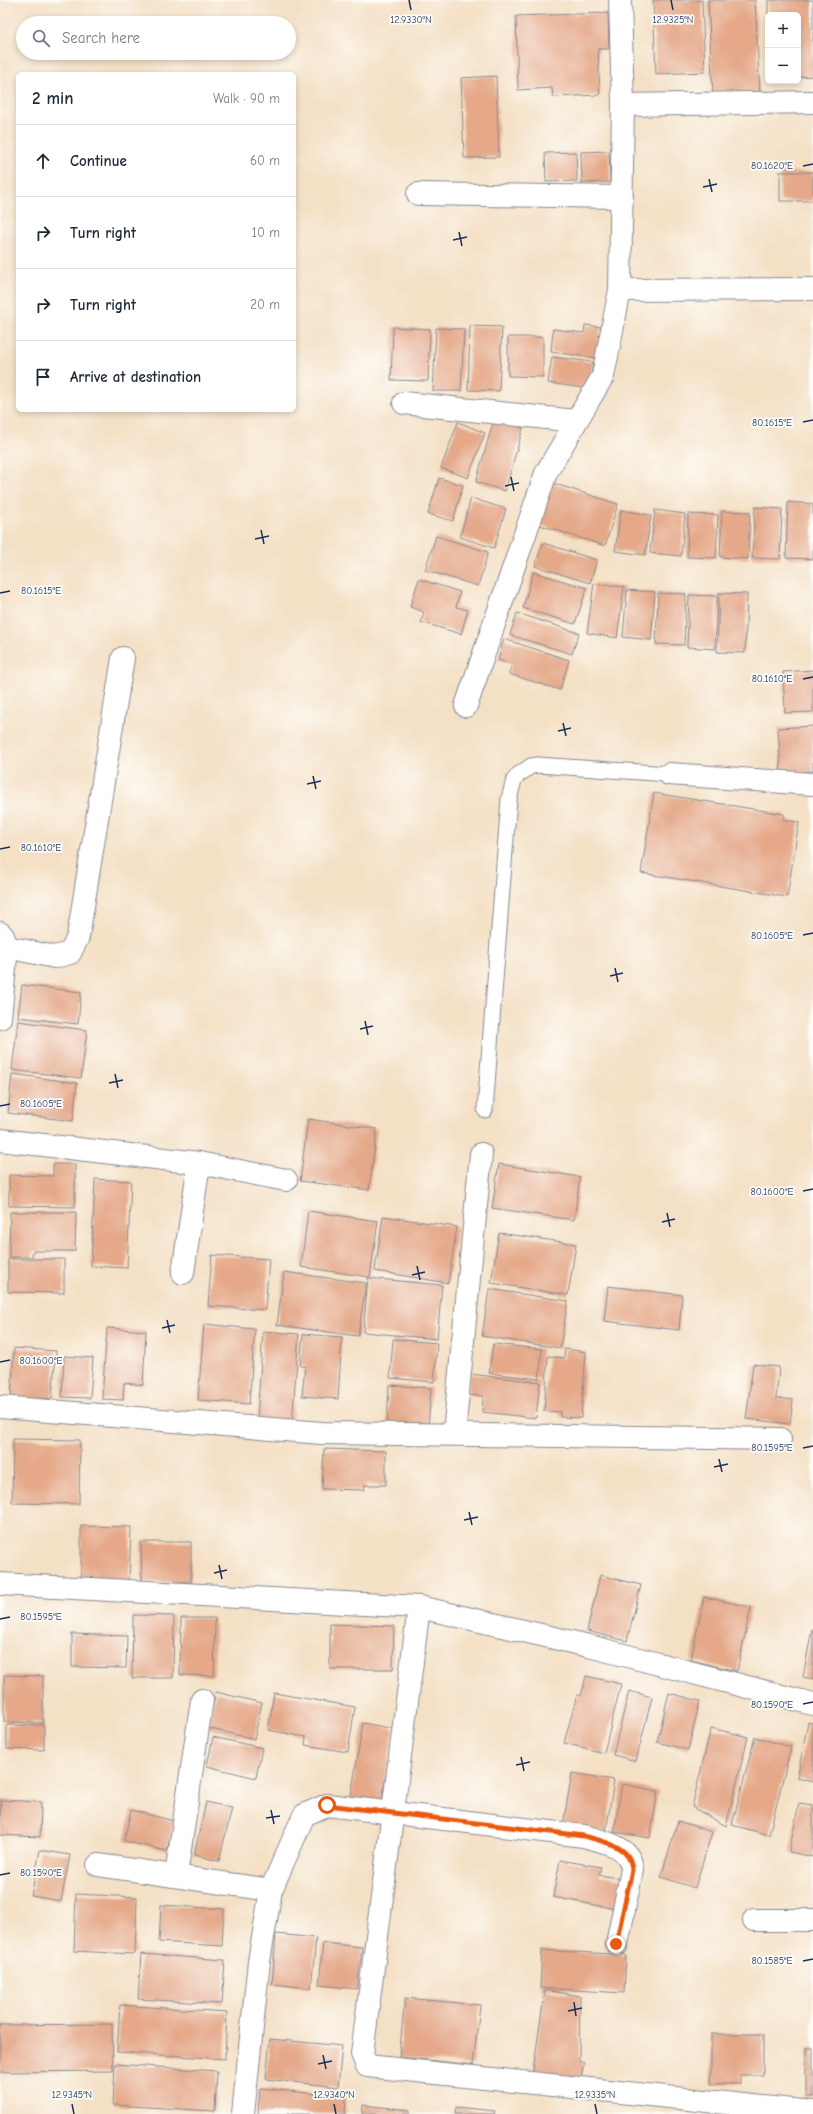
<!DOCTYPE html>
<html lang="en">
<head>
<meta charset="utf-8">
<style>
  body { margin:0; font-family:"Comic Neue",sans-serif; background:#f2f2f3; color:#1f2937 }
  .controls { position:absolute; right:12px; top:12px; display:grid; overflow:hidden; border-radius:6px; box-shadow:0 2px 6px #0003 }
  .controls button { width:36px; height:36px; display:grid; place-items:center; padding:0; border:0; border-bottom:1px solid #e0e1e3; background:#fff; color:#1f2937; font:20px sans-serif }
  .stop { position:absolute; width:12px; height:12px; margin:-9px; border:3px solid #ea580c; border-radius:50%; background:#fff }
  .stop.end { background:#ea580c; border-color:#fff; box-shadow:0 1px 4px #0008 }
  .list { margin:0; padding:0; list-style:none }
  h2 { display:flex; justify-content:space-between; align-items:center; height:52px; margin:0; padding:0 16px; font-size:17px }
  h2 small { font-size:13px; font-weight:400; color:#747a83 }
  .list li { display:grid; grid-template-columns:26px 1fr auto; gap:12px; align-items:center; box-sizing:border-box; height:72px; padding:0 16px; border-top:1px solid #e0e1e3 }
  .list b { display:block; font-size:15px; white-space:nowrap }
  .list em { font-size:13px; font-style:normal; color:#747a83 }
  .icon { flex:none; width:22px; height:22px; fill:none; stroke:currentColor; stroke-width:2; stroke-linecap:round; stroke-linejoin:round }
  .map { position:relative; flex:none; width:813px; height:2114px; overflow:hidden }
  .search { position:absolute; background:#fff; box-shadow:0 2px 6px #0003; left:16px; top:16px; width:280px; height:44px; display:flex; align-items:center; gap:10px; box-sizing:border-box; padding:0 14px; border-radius:22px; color:#747a83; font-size:15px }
  .panel { position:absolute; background:#fff; box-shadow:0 2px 6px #0003; left:16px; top:72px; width:280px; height:340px; border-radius:6px }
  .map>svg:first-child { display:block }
  .building { fill:#e5a98a }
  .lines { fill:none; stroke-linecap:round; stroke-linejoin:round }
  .lane-casing { stroke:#888892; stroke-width:17 }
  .street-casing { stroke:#888892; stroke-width:24 }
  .lane { stroke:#fff; stroke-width:15 }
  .street { stroke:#fff; stroke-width:22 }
  .route { stroke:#ea580c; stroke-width:5 }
  .ticks { fill:none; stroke:#1b2f5e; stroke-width:1.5 }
  .ticks-label { font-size:10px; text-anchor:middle; fill:#1b2f5e; stroke:#fdfcf7; stroke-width:3.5; stroke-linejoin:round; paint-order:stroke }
</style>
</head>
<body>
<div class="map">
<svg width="813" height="2114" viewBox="0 0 813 2114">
  <rect width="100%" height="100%" fill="#fdfcf7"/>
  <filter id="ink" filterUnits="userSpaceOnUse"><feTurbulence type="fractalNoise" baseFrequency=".025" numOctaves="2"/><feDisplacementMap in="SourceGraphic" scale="8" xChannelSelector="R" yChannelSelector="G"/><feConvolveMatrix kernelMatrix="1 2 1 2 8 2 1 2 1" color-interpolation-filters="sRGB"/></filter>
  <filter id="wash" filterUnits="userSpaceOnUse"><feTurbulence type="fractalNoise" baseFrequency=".012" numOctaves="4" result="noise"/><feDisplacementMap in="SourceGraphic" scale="16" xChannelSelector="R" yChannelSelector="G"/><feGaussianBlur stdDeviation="0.9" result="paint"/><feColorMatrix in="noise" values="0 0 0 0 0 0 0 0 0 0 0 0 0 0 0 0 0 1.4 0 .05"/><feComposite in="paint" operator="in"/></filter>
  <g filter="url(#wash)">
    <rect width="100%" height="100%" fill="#f4e0c5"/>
    <g id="blocks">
      <g class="building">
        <polygon points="653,0 702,0 705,72 656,74"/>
        <polygon points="708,0 755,0 760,96 713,98"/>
        <polygon points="768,0 813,0 813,76 798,77 798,15 768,15"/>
        <polygon points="608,13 609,49 598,49 600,95 553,97 552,88 518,90 516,16"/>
        <polygon points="496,76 499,157 464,158 461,78"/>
        <polygon points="609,151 610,182 582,183 581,152"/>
        <polygon points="576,152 577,181 546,182 545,153"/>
        <rect x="780" y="172" width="33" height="29"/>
        <polygon points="585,325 601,327 597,358 551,352 553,329 584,333"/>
        <polygon points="470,326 502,327 499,391 468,390"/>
        <polygon points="393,327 430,329 428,381 391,380"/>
        <polygon points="436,328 464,329 461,391 433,391"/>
        <polygon points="508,337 543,337 543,377 508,376"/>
        <polygon points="552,357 593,362 590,389 548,383"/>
        <polygon points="494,419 523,428 505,491 476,482"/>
        <polygon points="458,422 485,433 468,478 441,468"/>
        <polygon points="439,478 463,485 453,521 428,514"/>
        <polygon points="552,483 618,504 605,546 540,525"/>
        <polygon points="471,498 506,509 494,548 460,537"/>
        <polygon points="788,502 813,504 813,559 786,558"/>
        <polygon points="755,507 782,509 780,559 752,558"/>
        <polygon points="621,510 651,515 645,555 615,551"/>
        <polygon points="655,510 685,514 681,556 650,553"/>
        <polygon points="722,511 750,512 748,559 720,557"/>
        <polygon points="688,514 718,515 716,558 687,557"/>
        <polygon points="436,536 488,552 478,586 425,570"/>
        <polygon points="543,543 597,560 590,583 535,566"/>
        <polygon points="533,572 587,588 575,624 523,608"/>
        <polygon points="419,579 460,592 456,607 468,610 461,634 421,622 424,612 410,607"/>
        <polygon points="594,583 624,587 617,638 587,633"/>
        <polygon points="627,590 655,592 651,640 623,637"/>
        <polygon points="658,593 686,594 684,645 656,644"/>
        <polygon points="719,593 747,594 745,653 717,652"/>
        <polygon points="689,595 717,596 715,649 687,647"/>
        <polygon points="517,613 579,633 572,654 510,635"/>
        <polygon points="504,639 569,660 560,690 509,674 512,664 498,660"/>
        <polygon points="813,670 813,712 785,713 783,672"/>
        <polygon points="813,726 813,771 781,773 778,728"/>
        <polygon points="654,793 784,814 784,820 799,822 787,897 641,873"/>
        <polygon points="22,985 81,992 78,1024 18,1017"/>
        <polygon points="18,1021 87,1030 81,1078 12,1070"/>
        <polygon points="12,1074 77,1083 73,1121 8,1113"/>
        <polygon points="308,1119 377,1129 369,1190 300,1181"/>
        <polygon points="53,1164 75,1164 75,1207 9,1206 9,1175 53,1176"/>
        <polygon points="499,1164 580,1177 574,1220 492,1208"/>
        <polygon points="95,1179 131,1181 127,1268 91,1266"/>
        <polygon points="308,1211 378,1221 370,1277 301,1267"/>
        <polygon points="10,1212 76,1212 75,1251 33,1251 32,1257 9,1257"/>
        <polygon points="383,1216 457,1227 448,1283 375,1271"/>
        <polygon points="499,1233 576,1244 568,1295 491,1283"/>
        <polygon points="212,1255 269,1259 265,1310 208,1306"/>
        <polygon points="8,1259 64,1259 64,1293 8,1292"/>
        <polygon points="284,1272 366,1283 358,1336 277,1325"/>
        <polygon points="368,1278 442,1285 437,1339 363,1332"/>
        <polygon points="608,1286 682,1295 679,1330 604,1321"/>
        <polygon points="489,1289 568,1301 560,1348 482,1336"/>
        <polygon points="204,1324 255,1329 249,1404 198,1400"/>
        <polygon points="107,1328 146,1331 143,1385 124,1383 123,1400 102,1399"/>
        <polygon points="263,1331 299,1334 292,1424 257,1420"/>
        <polygon points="303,1334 342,1337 338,1399 302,1396 305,1366 300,1366"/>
        <polygon points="393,1339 437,1343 434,1382 390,1378"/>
        <polygon points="493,1344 542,1349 539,1379 489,1373"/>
        <polygon points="14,1348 56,1351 52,1399 11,1397"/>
        <polygon points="565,1349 586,1352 581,1418 560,1417 560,1412 544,1411 548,1356 564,1358"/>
        <polygon points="64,1356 93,1358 90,1398 62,1397"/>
        <polygon points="753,1364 779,1367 776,1398 793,1400 790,1424 746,1419"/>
        <polygon points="470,1374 540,1382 536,1418 482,1412 483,1396 468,1395"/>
        <polygon points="389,1385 431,1388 428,1427 387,1424"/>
        <polygon points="13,1439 80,1440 79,1504 12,1503"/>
        <polygon points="324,1449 386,1451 386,1485 365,1485 364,1490 322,1489"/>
        <polygon points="81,1526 131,1527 129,1581 81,1580"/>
        <polygon points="141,1542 191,1542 191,1582 142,1582"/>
        <polygon points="600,1575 641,1585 627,1641 587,1631"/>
        <polygon points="704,1597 751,1607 737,1671 691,1660"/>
        <polygon points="133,1615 174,1616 173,1678 132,1678"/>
        <polygon points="181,1618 215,1618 214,1676 180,1675"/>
        <polygon points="330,1624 394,1626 393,1669 330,1669"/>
        <polygon points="812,1629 813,1629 813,1679 803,1677"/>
        <polygon points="72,1634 127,1636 126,1668 72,1667"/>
        <polygon points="4,1675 43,1676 43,1723 4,1722"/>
        <polygon points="586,1676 621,1684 604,1753 564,1743 577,1695 581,1696"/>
        <polygon points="629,1691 652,1697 636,1761 613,1755"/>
        <polygon points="216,1692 262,1703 254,1739 207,1728"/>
        <polygon points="274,1693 355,1707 348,1752 305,1745 306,1737 268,1730"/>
        <polygon points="669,1693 700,1701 688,1750 657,1742"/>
        <polygon points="808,1722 813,1723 813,1782 797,1778"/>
        <polygon points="363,1723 394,1729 381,1807 350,1802"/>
        <polygon points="7,1725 44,1725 44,1750 7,1749"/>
        <polygon points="711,1728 748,1737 726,1826 692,1807"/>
        <polygon points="213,1737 262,1748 256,1778 207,1766"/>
        <polygon points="755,1737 791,1747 769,1835 732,1825"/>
        <polygon points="572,1773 614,1780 606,1832 563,1825"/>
        <polygon points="622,1784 658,1791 650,1838 614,1832"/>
        <polygon points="1,1800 41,1802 40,1837 0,1835"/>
        <polygon points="206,1802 232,1808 219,1861 194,1855"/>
        <polygon points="799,1803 813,1805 813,1857 789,1852"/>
        <polygon points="131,1810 174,1821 167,1851 124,1841"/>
        <polygon points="678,1821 712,1832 695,1888 661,1877"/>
        <polygon points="40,1850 70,1855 61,1901 31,1896"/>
        <polygon points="560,1860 601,1867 599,1875 622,1879 616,1909 553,1897"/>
        <polygon points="76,1894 137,1897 135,1954 74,1951"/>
        <polygon points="161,1905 224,1909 222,1946 159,1942"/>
        <polygon points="276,1934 316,1938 311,1988 272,1984"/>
        <polygon points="323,1943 362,1947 357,1989 319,1985"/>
        <polygon points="542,1950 626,1955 624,1993 540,1988"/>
        <polygon points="141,1954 225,1960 222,2004 138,1999"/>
        <polygon points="545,1990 580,1996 579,2062 584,2062 580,2085 532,2078"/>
        <polygon points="405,1998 480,2005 473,2065 399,2057"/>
        <polygon points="120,2005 227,2012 225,2059 117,2052"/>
        <polygon points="112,2024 113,2071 0,2072 0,2025"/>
        <polygon points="711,2034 763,2034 763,2075 740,2075 740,2084 711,2084"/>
        <polygon points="270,2039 342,2046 338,2087 266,2079"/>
        <rect x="806" y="2048" width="7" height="49"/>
        <polygon points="115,2064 217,2071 215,2111 113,2105"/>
        <polygon points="260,2088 346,2097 345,2114 258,2114"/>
        <polygon points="363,2105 410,2110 410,2114 362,2114"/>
        <polygon points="456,2107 495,2111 494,2114 455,2114"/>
      </g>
    </g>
  </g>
  <g filter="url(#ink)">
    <use href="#blocks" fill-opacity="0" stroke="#888892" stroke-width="1"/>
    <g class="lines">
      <g class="lane-casing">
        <polyline id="lane" points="485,1110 509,799 514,780 518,775 531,766 538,765 669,774"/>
      </g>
      <g class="street-casing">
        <g id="street">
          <polyline points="623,105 813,102"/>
          <polyline points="418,194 622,197"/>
          <polyline points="620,290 813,289"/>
          <polyline points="404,403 576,421"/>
          <polyline points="466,706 546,473 603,376 620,290 623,105 620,0"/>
          <polyline points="669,774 813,784"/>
          <polyline points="0,933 3,936 7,947 0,1018"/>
          <polyline points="7,947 55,957 70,953 78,937 123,658"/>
          <polyline points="0,1140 199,1163 183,1273"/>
          <polyline points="199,1163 286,1180"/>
          <polyline points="0,1407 322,1433 780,1439"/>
          <polyline points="454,1434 481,1154"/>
          <polyline points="0,1584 419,1607 589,1646 813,1704"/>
          <polyline points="419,1607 362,2054 367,2066 813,2112"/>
          <polyline points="98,1865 271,1890"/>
          <polyline points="176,1876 202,1700"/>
          <polyline points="754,1920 813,1920"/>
          <path d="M243,2114L259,1961L271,1890L304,1815L327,1805L584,1836C603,1842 631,1845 632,1870L617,1944"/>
        </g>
      </g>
      <use href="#lane" class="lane"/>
      <use href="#street" class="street"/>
    </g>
  </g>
  <g class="lines" filter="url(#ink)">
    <path class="route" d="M327,1805L584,1836C603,1842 631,1845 632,1870L616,1944"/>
  </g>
  <path class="ticks" d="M409,0L411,10M671,0L673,10M803,166L813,164M709,179L712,192M703,187L717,184M459,232L462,246M453,240L467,237M803,422L813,420M511,477L514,491M505,486L519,483M261,530L264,544M255,539L269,536M0,593L10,591M803,679L813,677M563,723L566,736M558,731L571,728M313,776L316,789M307,784L321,781M0,849L10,847M803,935L813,933M615,968L618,982M610,976L623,973M365,1021L368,1035M360,1029L373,1026M115,1074L118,1088M109,1083L123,1080M0,1106L10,1104M803,1191L813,1189M667,1213L670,1227M662,1222L675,1219M417,1266L420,1280M412,1275L425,1272M167,1320L170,1333M162,1328L175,1325M0,1362L10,1360M803,1448L813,1446M719,1459L722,1472M714,1467L728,1464M469,1512L472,1525M464,1520L478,1517M219,1565L222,1579M214,1573L227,1570M0,1619L10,1617M803,1704L813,1702M521,1757L524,1771M516,1765L530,1762M271,1810L274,1824M266,1818L280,1816M0,1875L10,1873M803,1961L813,1959M574,2002L576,2016M568,2011L582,2008M323,2055L326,2069M318,2064L332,2061M72,2104L74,2114M334,2104L336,2114M595,2104L597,2114"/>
  <g class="ticks-label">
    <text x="411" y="23">12.9330°N</text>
    <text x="673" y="23">12.9325°N</text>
    <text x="772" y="169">80.1620°E</text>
    <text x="772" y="426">80.1615°E</text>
    <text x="41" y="594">80.1615°E</text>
    <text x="772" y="682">80.1610°E</text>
    <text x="41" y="851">80.1610°E</text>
    <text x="772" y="939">80.1605°E</text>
    <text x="41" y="1107">80.1605°E</text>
    <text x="772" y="1195">80.1600°E</text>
    <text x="41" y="1364">80.1600°E</text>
    <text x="772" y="1451">80.1595°E</text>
    <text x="41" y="1620">80.1595°E</text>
    <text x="772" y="1708">80.1590°E</text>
    <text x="41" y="1876">80.1590°E</text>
    <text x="772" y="1964">80.1585°E</text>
    <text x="72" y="2098">12.9345°N</text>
    <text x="334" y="2098">12.9340°N</text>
    <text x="595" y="2098">12.9335°N</text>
  </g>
</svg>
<div class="controls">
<button>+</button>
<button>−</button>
</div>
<div class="stop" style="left:327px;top:1805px"></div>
<div class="stop end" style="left:616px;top:1944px"></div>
<div class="search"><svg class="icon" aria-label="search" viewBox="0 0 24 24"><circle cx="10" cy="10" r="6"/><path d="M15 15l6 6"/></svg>Search here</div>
<section class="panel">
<h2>2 min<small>Walk · 90 m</small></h2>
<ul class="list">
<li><svg class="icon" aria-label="ahead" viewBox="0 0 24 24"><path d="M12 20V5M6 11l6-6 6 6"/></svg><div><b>Continue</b></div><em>60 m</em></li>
<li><svg class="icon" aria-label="right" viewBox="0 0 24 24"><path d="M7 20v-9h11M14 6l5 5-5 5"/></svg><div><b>Turn right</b></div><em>10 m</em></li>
<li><svg class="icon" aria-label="right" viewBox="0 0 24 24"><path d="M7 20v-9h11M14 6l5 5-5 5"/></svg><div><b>Turn right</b></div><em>20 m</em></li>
<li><svg class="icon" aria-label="arrive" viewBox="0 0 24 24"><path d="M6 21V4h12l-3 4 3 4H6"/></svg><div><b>Arrive at destination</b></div></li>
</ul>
</section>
</div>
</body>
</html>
